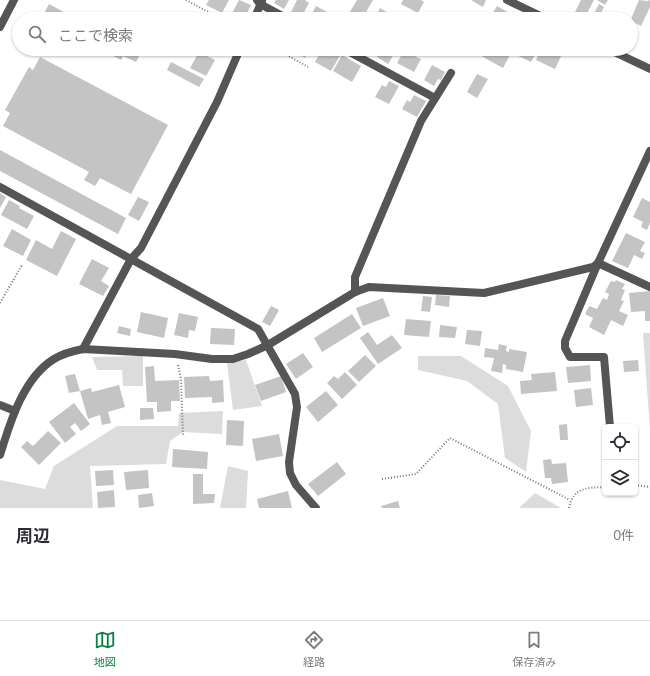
<!DOCTYPE html>
<html lang="ja">
<head>
<meta charset="utf-8">
<style>
  body { margin:0; font-family:Lato,"Noto Sans JP",sans-serif; background:#f2f2f3; color:#2b2b33 }
  .controls { position:absolute; right:12px; bottom:12px; display:grid; overflow:hidden; border-radius:6px; box-shadow:0 1px 3px #0004 }
  .controls button { width:36px; height:36px; display:grid; place-items:center; padding:0; border:0; border-bottom:1px solid #e1e1e2; background:#fff; color:#2b2b33; font:20px sans-serif }
  .list { margin:0; padding:0; list-style:none }
  h2 { display:flex; justify-content:space-between; align-items:center; height:52px; margin:0; padding:0 16px; font-size:17px }
  h2 small { font-size:13px; font-weight:400; color:#7c7c81 }
  .icon { flex:none; width:22px; height:22px; fill:none; stroke:currentColor; stroke-width:2; stroke-linecap:round; stroke-linejoin:round }
  .map { position:relative; flex:none; width:650px; height:508px; overflow:hidden }
  .search { position:absolute; background:#fff; box-shadow:0 1px 3px #0004; left:12px; right:12px; top:12px; height:44px; display:flex; align-items:center; gap:10px; box-sizing:border-box; padding:0 14px; border-radius:22px; color:#7c7c81; font-size:15px }
  .sheet { height:112px; background:#fff }
  nav { display:flex; justify-content:space-around; align-items:center; box-sizing:border-box; height:56px; border-top:1px solid #e1e1e2; background:#fff; font-size:11px; color:#7c7c81 }
  nav a { display:grid; justify-items:center; gap:2px }
  nav .on { color:#0b8043 }
  .map>svg:first-child { display:block }
  .green { fill:#dcdcdc }
  .building { fill:#c4c4c4 }
  .lines { fill:none; stroke-linecap:round; stroke-linejoin:round }
  .path { stroke:#777; stroke-width:2; stroke-dasharray:1 2; stroke-linecap:butt }
  .street { stroke:#555; stroke-width:8 }
</style>
</head>
<body>
<div class="map">
<svg width="650" height="508" viewBox="0 0 650 508">
  <rect width="100%" height="100%" fill="#fff"/>
  <g class="green">
    <polygon points="643,333 650,333 650,430"/>
    <polygon points="143,356 143,386 123,386 122,370 97,370 92,357"/>
    <polygon points="418,356 461,356 508,386 531,431 526,472 505,458 498,404 467,381 418,370"/>
    <polygon points="246,360 262,406 233,410 227,363"/>
    <polygon points="223,411 222,434 183,432 170,441 166,464 90,466 93,508 0,508 0,480 45,489 54,466 117,426 178,426 179,413"/>
    <polygon points="228,466 248,471 246,508 220,508"/>
    <polygon points="535,493 561,508 519,508"/>
  </g>
  <g class="building">
    <polygon points="209,0 229,0 222,13 206,5"/>
    <polygon points="239,0 251,5 244,19 234,19 230,17"/>
    <polygon points="276,0 289,0 284,9 274,3"/>
    <polygon points="297,0 305,0 309,3 301,18 291,12"/>
    <polygon points="357,0 373,0 362,19 355,19 348,15"/>
    <polygon points="403,0 421,0 424,2 418,13 401,4"/>
    <polygon points="471,0 486,0 483,7"/>
    <polygon points="581,0 594,0 584,19 581,17 580,19 575,19 572,18"/>
    <polygon points="597,0 608,0 605,5"/>
    <polygon points="639,0 647,1 650,0 650,7 641,26 631,21 631,19"/>
    <polygon points="49,4 71,16 70,19 41,19"/>
    <polygon points="599,4 604,7 598,19 591,19"/>
    <polygon points="316,6 327,12 323,19 309,19"/>
    <polygon points="497,6 518,18 517,19 489,19"/>
    <polygon points="380,8 390,14 388,19 375,19"/>
    <polygon points="99,49 140,49 142,50 136,62 123,56 121,60"/>
    <polygon points="289,49 310,49 305,58"/>
    <polygon points="381,49 397,49 388,64 377,57"/>
    <polygon points="476,49 507,49 505,52 510,55 503,68 474,52"/>
    <polygon points="511,49 538,49 531,62 510,52"/>
    <polygon points="541,49 556,49 563,52 555,69 536,60"/>
    <polygon points="332,50 341,54 331,71 315,62 321,51 329,56"/>
    <polygon points="199,52 215,60 206,76 190,68"/>
    <polygon points="408,53 421,59 414,72 397,63 402,54 406,56"/>
    <polygon points="342,55 361,66 352,82 333,71"/>
    <polygon points="40,57 168,125 131,194 100,178 95,186 84,180 89,172 3,126 10,113 5,110 29,67 33,70"/>
    <polygon points="171,62 204,79 199,87 167,70"/>
    <polygon points="432,65 445,72 441,80 438,79 434,86 424,80"/>
    <polygon points="477,74 488,79 477,98 467,92"/>
    <polygon points="389,81 399,86 389,104 375,97 382,85 386,87"/>
    <polygon points="414,95 426,101 417,117 402,109 407,100 410,102"/>
    <polygon points="0,150 126,218 118,234 0,171"/>
    <polygon points="0,193 6,197 0,208"/>
    <polygon points="138,197 149,202 139,221 128,215"/>
    <polygon points="642,198 650,202 650,223 647,230 641,227 643,222 633,217"/>
    <polygon points="9,200 20,206 19,208 34,216 27,229 1,215"/>
    <polygon points="12,229 31,240 23,256 3,246"/>
    <polygon points="61,231 76,239 57,276 26,260 36,240 52,249"/>
    <polygon points="626,233 645,242 640,251 645,253 642,259 634,255 628,268 612,261"/>
    <polygon points="92,259 109,268 101,281 109,286 103,296 79,284"/>
    <polygon points="616,280 625,284 622,289 625,290 621,300 624,301 619,311 628,315 623,326 611,320 604,335 589,327 593,318 585,314 589,306 597,309 603,298 607,300 609,294 605,292 611,281 615,282"/>
    <polygon points="650,291 650,321 645,321 645,311 631,312 629,293"/>
    <polygon points="436,295 450,296 449,307 435,305"/>
    <polygon points="423,296 432,297 430,312 421,311"/>
    <polygon points="383,298 390,316 363,326 356,308"/>
    <polygon points="271,306 279,310 270,326 262,322"/>
    <polygon points="141,312 168,318 164,338 137,332"/>
    <polygon points="179,313 198,317 195,331 189,330 188,338 174,335"/>
    <polygon points="352,314 361,328 322,352 314,338"/>
    <polygon points="406,319 431,321 429,337 404,335"/>
    <polygon points="440,325 457,327 455,338 439,337"/>
    <polygon points="119,326 131,329 130,336 117,333"/>
    <polygon points="211,328 235,329 234,345 210,344"/>
    <polygon points="467,330 482,331 480,346 465,344"/>
    <polygon points="368,332 377,345 392,335 402,348 378,364 360,338"/>
    <polygon points="499,344 507,346 506,351 509,352 509,349 527,352 523,372 506,369 506,365 503,364 502,373 491,371 494,358 484,357 485,348 498,350"/>
    <polygon points="303,353 313,367 296,379 286,364"/>
    <polygon points="365,355 376,366 359,382 348,371"/>
    <polygon points="638,360 639,371 624,372 623,361"/>
    <polygon points="590,365 591,381 568,383 566,367"/>
    <polygon points="154,366 155,381 179,380 180,401 171,401 171,411 157,412 157,402 147,402 145,367"/>
    <polygon points="345,372 357,385 342,399 327,383 334,376 338,379"/>
    <polygon points="555,372 557,391 521,394 520,381 532,380 531,374"/>
    <polygon points="75,374 80,391 69,393 65,376"/>
    <polygon points="209,376 210,381 223,380 224,402 212,403 212,397 185,398 184,377"/>
    <polygon points="281,376 286,392 261,401 255,385"/>
    <polygon points="119,385 125,407 108,412 111,423 102,425 100,415 88,419 80,391 91,388 92,392"/>
    <polygon points="591,388 593,405 576,407 574,390"/>
    <polygon points="326,391 338,405 318,422 306,407"/>
    <polygon points="74,403 90,424 81,431 75,423 70,427 76,434 65,443 49,422"/>
    <polygon points="140,408 153,408 154,419 140,420"/>
    <polygon points="227,420 244,421 243,446 226,445"/>
    <polygon points="567,424 568,440 560,440 559,425"/>
    <polygon points="48,431 61,443 39,465 21,447 27,441 33,446"/>
    <polygon points="279,434 283,456 256,461 252,439"/>
    <polygon points="173,449 208,452 207,469 172,467"/>
    <polygon points="551,459 552,464 566,463 568,482 552,484 551,478 545,478 543,460"/>
    <polygon points="337,462 346,474 318,496 308,484"/>
    <polygon points="113,470 114,485 96,486 95,471"/>
    <polygon points="148,470 149,488 126,490 124,472"/>
    <polygon points="193,474 203,474 203,494 215,494 214,503 193,504"/>
    <polygon points="114,490 115,507 98,508 97,492"/>
    <polygon points="288,491 292,508 259,508 257,499"/>
    <polygon points="152,493 154,506 139,508 138,495"/>
    <polygon points="398,501 400,508 382,508 381,506"/>
  </g>
  <g class="lines">
    <g class="path">
      <polyline points="186,0 221,19"/>
      <polyline points="276,49 308,67"/>
      <polyline points="0,303 22,265"/>
      <polyline points="178,365 181,379 183,436"/>
      <polyline points="382,479 416,474 450,438 570,500"/>
      <polyline points="635,485 650,487"/>
      <path d="M569,508C573,487 587,488 605,487"/>
    </g>
    <g class="street">
      <polyline points="257,0 260,4 288,19"/>
      <polyline points="507,0 547,19"/>
      <polyline points="254,19 262,1"/>
      <polyline points="0,27 14,0"/>
      <polyline points="344,49 435,98"/>
      <polyline points="608,49 650,69"/>
      <polyline points="0,187 258,329 295,394 297,407 289,462 290,473 296,485 316,508"/>
      <polyline points="598,263 650,287"/>
      <polyline points="355,292 355,277 421,121 451,73"/>
      <polyline points="83,349 131,259 141,248 217,102 240,49"/>
      <polyline points="0,405 15,411"/>
      <polyline points="610,427 604,357 570,357 565,348 565,341 598,263 650,151"/>
      <path d="M0,455C10,423 23,378 54,359C62,354 73,351 83,349L175,354L212,359H233L248,354L268,345L355,292L369,287L484,293L593,267L598,263"/>
    </g>
  </g>
</svg>
<div class="controls">
<button><svg class="icon" aria-label="locate" viewBox="0 0 24 24"><circle cx="12" cy="12" r="6"/><path d="M12 2v4M12 18v4M2 12h4M18 12h4"/></svg></button>
<button><svg class="icon" aria-label="layers" viewBox="0 0 24 24"><path d="M12 4l9 5-9 5-9-5zM3 14l9 5 9-5"/></svg></button>
</div>
<div class="search"><svg class="icon" aria-label="search" viewBox="0 0 24 24"><circle cx="10" cy="10" r="6"/><path d="M15 15l6 6"/></svg>ここで検索</div>
</div>
<section class="sheet">
<h2>周辺<small>0件</small></h2>
<ul class="list">
</ul>
</section>
<nav>
<a class="on"><svg class="icon" aria-label="map" viewBox="0 0 24 24"><path d="M3 6l6-2 6 2 6-2v14l-6 2-6-2-6 2zM9 4v14M15 6v14"/></svg>地図</a>
<a><svg class="icon" aria-label="directions" viewBox="0 0 24 24"><path d="M12 3l9 9-9 9-9-9zM9 14v-3h6M13 9l2 2-2 2"/></svg>経路</a>
<a><svg class="icon" aria-label="saved" viewBox="0 0 24 24"><path d="M7 4h10v16l-5-4-5 4z"/></svg>保存済み</a>
</nav>
</body>
</html>
